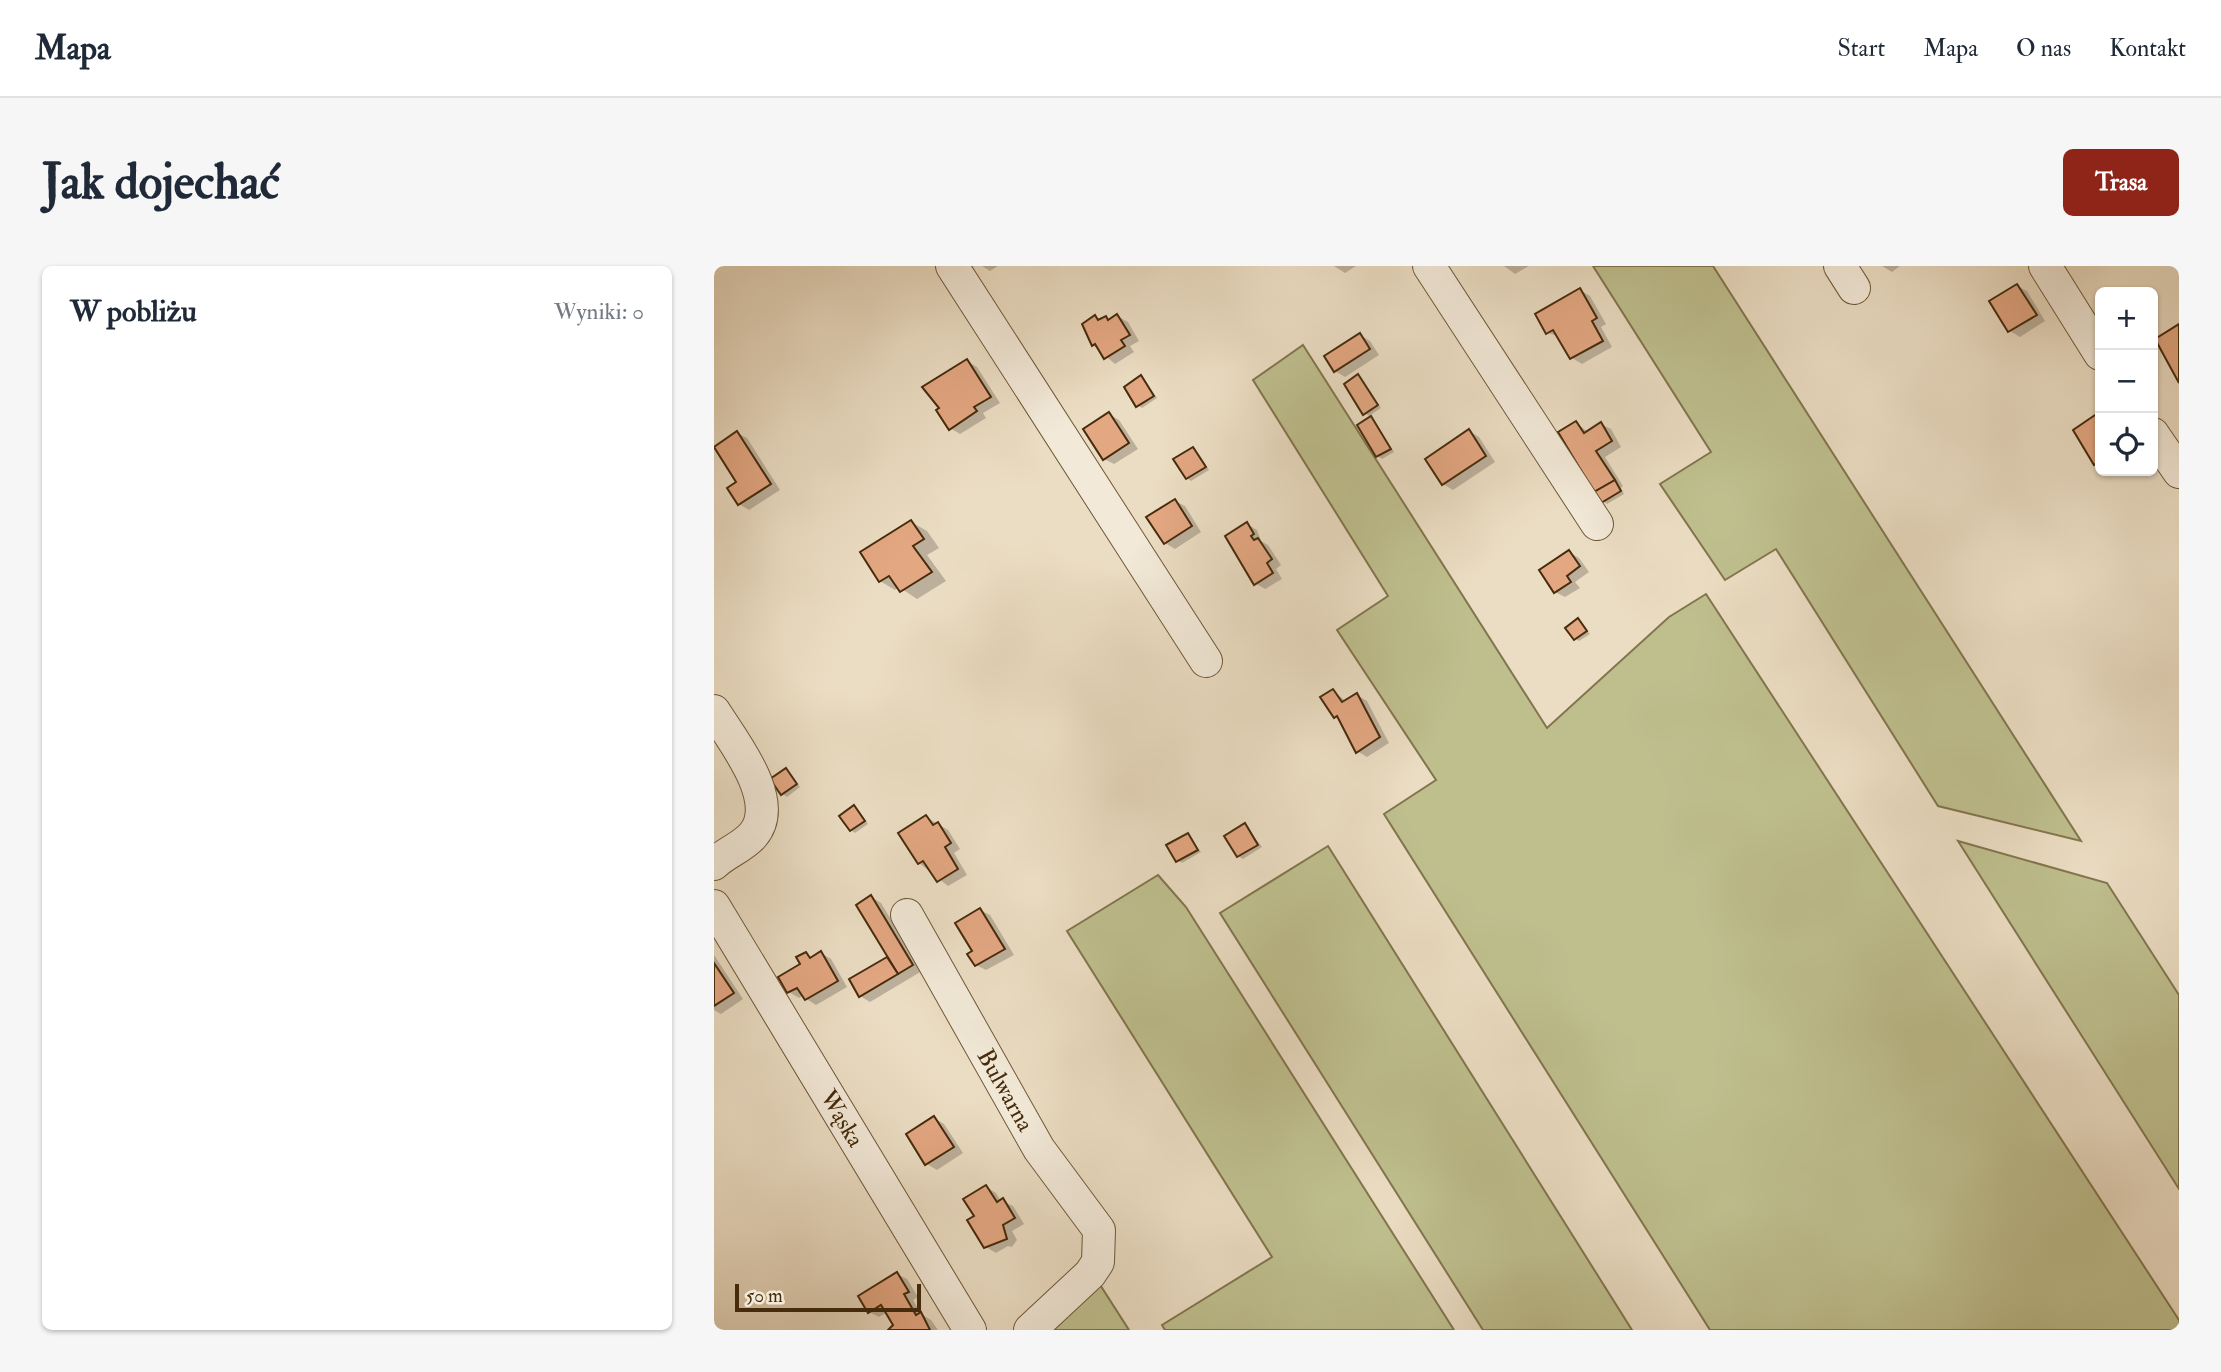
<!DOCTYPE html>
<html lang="pl">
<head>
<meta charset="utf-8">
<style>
  body { margin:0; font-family:"IM FELL Double Pica",serif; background:#f6f6f7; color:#1f2937 }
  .controls { position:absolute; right:21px; top:21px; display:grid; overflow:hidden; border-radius:10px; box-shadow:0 2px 5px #0004 }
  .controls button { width:63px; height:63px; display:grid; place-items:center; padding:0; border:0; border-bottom:2px solid #e0e1e3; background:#fff; color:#1f2937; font:35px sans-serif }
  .scale { position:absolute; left:21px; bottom:18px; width:186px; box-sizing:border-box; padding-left:7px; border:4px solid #462b0c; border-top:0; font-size:19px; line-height:24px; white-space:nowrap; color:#462b0c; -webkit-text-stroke:5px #f2e9d8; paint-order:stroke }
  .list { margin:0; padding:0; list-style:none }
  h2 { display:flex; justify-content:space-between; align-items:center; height:91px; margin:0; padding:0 28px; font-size:30px }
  h2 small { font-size:23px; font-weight:400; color:#747a83 }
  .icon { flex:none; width:38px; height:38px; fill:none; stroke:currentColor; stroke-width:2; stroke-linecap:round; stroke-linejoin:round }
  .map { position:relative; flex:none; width:1465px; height:1064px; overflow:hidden; border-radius:10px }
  header { display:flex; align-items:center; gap:42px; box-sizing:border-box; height:98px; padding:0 35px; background:#fff; border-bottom:2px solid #e0e1e3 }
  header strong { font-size:33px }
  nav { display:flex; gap:38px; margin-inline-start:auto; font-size:24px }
  .intro { display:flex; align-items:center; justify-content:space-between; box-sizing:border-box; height:168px; padding:0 42px }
  h1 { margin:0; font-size:49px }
  .button { padding:18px 32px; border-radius:10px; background:#8f2418; color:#fff; font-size:24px; font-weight:700 }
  main { display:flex; gap:42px; padding:0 42px }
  aside { flex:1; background:#fff; border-radius:10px; box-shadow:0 2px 5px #0004 }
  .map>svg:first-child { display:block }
  .green { fill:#bfbf8e; stroke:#82754d; stroke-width:2 }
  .shadow { fill:#0003 }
  .building { fill:#e3a782; stroke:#462b0c; stroke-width:2 }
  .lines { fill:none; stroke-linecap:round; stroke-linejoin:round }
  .minor-casing { stroke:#6f583a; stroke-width:34 }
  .minor { stroke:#f2e9d8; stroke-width:32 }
  .labels { text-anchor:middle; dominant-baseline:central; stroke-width:6; stroke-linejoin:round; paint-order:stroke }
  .street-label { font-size:24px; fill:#462b0c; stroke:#f2e9d8 }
</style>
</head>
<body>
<header>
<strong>Mapa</strong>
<nav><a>Start</a><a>Mapa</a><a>O nas</a><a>Kontakt</a></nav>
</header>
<div class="intro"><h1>Jak dojechać</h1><a class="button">Trasa</a></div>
<main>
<aside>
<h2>W pobliżu<small>Wyniki: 0</small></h2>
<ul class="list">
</ul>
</aside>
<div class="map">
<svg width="1465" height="1064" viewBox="0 0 1465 1064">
  <rect width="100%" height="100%" fill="#ebddc3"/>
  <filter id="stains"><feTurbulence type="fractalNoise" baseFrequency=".00286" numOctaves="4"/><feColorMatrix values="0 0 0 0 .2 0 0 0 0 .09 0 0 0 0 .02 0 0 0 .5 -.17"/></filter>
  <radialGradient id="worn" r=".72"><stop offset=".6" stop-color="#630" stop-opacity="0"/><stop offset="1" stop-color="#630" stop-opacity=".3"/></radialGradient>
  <g class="green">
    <polygon points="879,0 999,0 1367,575 1224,540 1062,283 1011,314 946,218 997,186"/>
    <polygon points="589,79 833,462 955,351 992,328 1465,1054 1465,1064 996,1064 670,548 722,514 623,364 674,330 539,114"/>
    <polygon points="1244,575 1393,617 1465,729 1465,923"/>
    <polygon points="614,580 918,1064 769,1064 506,647"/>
    <polygon points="444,609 472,641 740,1064 451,1064 448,1059 558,991 353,665"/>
    <polygon points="383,1014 415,1064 329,1064"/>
  </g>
  <g class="shadow">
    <polygon points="268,0 284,0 276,5"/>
    <polygon points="620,0 642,0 631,7"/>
    <polygon points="790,0 815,0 801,8"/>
    <polygon points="1168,0 1186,0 1178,6"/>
    <polygon points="1303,20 1313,25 1331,55 1306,71 1296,65"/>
    <polygon points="866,24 876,30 892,58 887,61 898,81 868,98 858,92 846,71 834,67"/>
    <polygon points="403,50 414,56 425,75 416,80 420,86 401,98 379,79 381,51 396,55"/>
    <polygon points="646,69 656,75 665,89 631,111 621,105"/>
    <polygon points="253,95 263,101 286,137 269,147 272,152 246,168 236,162"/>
    <polygon points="427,111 443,132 428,142 424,139"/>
    <polygon points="644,111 667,142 655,150 651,147"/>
    <polygon points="395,148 405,154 424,183 400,198 390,193"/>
    <polygon points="1384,149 1386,150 1386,200 1361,165"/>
    <polygon points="657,152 680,186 668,193 664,190"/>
    <polygon points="862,157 874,166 887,158 897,163 907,181 891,191 909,220 907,222 910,228 893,238 889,235"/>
    <polygon points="755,165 765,171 781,196 739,224 729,218"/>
    <polygon points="23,167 33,172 66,224 35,244 25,238"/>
    <polygon points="479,183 495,204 477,215 473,212"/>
    <polygon points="461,235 471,240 487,266 461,283 451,277"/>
    <polygon points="197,256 213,265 225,282 213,289 232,315 203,333 185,321 181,324 166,315"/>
    <polygon points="533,258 543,264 547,275 554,279 567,299 562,303 568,313 551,323 541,317"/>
    <polygon points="855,286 865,292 875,306 861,316 866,322 851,331 841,326"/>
    <polygon points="864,354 876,368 865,375 861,372"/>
    <polygon points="619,425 633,436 643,429 653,435 675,477 653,491 643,485 627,455 621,451"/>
    <polygon points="72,504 86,521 73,531 69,528"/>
    <polygon points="141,541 154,558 141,567 137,564"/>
    <polygon points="212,551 234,564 246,583 240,587 253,609 234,620 205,597"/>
    <polygon points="531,559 548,581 529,593 524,590"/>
    <polygon points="474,569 487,586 468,597 464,594"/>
    <polygon points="157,631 167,637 208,705 156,736 146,730 137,714 176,692"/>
    <polygon points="266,644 276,649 300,689 272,704 262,699 260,685"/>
    <polygon points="107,687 117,693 133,721 102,739 88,730 85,732 75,726 92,688 99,692"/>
    <polygon points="0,689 29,733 7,748 0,744"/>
    <polygon points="220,852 230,858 249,887 223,904 213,898"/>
    <polygon points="272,921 282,927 287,935 299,940 310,958 298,965 303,974 298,981 294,980 282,987 272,981 262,951"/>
    <polygon points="183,1008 193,1013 204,1031 199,1034 207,1048 217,1054 224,1064 176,1064 182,1060 173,1046 165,1051 155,1046"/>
  </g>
  <g class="building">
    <polygon points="1303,18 1323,49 1294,66 1275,35"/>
    <polygon points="866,22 883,52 878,55 889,75 856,93 839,64 832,68 821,48"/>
    <polygon points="403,48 416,69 407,74 411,80 390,93 381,78 378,80 368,58 381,49 384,54 392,50 394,54"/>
    <polygon points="1465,58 1465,117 1441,73"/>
    <polygon points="646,67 656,83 620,106 610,90"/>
    <polygon points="253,93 277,131 260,141 263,145 235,164 222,144 225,142 208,121"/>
    <polygon points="644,108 664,139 649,149 630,118"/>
    <polygon points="427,109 440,130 422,141 410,121"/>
    <polygon points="395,146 415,177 389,194 369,163"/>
    <polygon points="1384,147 1386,195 1380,199 1359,164"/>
    <polygon points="657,150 677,183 662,191 643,159"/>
    <polygon points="862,155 870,167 887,156 898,175 882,185 901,214 880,226 844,166"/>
    <polygon points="755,163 772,190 728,219 711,193"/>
    <polygon points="23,165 57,218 24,239 13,222 22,216 0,181"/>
    <polygon points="479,181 492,201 472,213 459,193"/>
    <polygon points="901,214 907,225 887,237 880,226"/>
    <polygon points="461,233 478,260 450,278 432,251"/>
    <polygon points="197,254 210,273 199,280 218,306 186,326 175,310 165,316 146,286"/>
    <polygon points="533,256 540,268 537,270 540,274 544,272 558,293 553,297 559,307 540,319 511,270"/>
    <polygon points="855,284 866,300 853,310 857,316 840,327 825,304"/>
    <polygon points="864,352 873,365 860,374 851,362"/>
    <polygon points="619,423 628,436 643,427 666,471 642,487 623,450 620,452 606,431"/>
    <polygon points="72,502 83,518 67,529 56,513"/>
    <polygon points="140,539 151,555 136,565 125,550"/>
    <polygon points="212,549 219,559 224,556 237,577 231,581 244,603 223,616 209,595 204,598 184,567"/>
    <polygon points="531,557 544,579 523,591 510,570"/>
    <polygon points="474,567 484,584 462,596 452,579"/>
    <polygon points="157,629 199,699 184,708 142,639"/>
    <polygon points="266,642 291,683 261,700 253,688 258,685 241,657"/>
    <polygon points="107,685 124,715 91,734 83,722 73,727 64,711 86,698 82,691 92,686 96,692"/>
    <polygon points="173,691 184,708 145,731 135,713"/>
    <polygon points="0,697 20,727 0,740"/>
    <polygon points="220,850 240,881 211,899 192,868"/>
    <polygon points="272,919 283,936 289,932 301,952 289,959 293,973 270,982 253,954 260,950 249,933"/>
    <polygon points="183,1006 195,1026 190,1028 202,1049 207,1046 216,1064 174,1064 179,1059 167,1039 154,1047 144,1030"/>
  </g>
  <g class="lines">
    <g class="minor-casing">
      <g id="minor">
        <polyline points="238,0 492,395"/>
        <polyline points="715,0 883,258"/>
        <polyline points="1126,0 1140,22"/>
        <polyline points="1331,0 1386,88"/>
        <polyline points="1439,168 1465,206"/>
        <path d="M0,445C18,474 68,535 39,569C29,581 11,587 0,598"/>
        <path id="s1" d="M0,640L256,1064"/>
        <path id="s2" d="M193,649L325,883L385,964L384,996L376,1008L316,1064"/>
      </g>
    </g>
    <use href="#minor" class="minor"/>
  </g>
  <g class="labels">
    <g class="street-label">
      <text stroke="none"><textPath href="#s2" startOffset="201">Bulwarna</textPath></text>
      <text stroke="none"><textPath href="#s1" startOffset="248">Wąska</textPath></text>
    </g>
  </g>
  <rect width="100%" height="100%" filter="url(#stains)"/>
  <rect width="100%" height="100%" fill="url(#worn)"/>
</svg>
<div class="controls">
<button>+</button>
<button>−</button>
<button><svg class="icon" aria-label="locate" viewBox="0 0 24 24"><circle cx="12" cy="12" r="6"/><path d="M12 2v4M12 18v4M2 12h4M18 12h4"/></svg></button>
</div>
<div class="scale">50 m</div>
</div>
</main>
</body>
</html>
